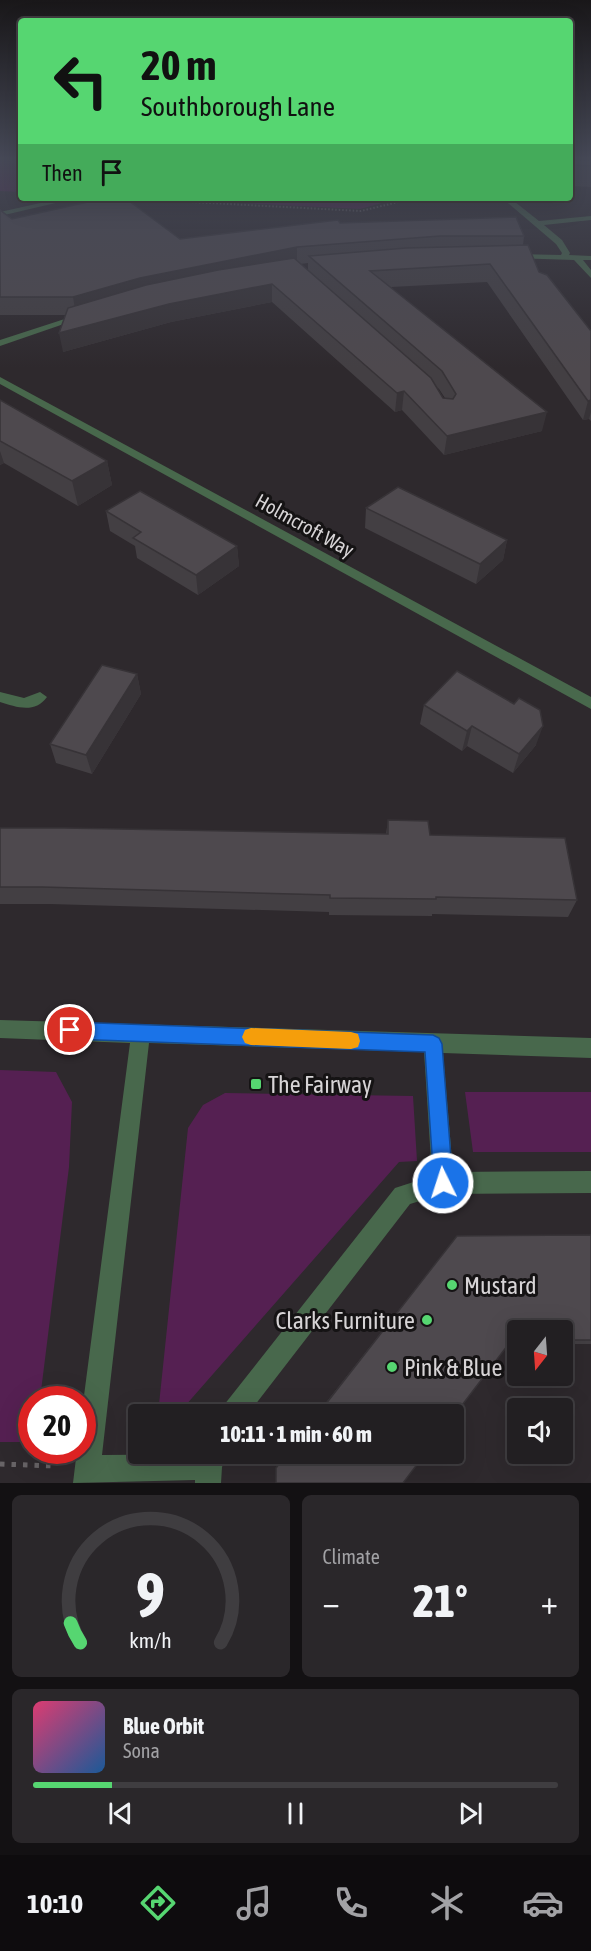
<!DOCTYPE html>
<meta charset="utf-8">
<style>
:root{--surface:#221f22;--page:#2a272a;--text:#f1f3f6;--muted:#a2a2a5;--line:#3f3d40;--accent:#56d671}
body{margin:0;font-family:"Asap Condensed",sans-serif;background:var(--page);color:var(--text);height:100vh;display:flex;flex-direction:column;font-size:22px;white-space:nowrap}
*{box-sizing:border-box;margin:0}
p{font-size:20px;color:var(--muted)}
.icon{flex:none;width:33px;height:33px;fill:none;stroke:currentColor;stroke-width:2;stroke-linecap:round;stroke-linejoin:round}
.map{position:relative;height:1483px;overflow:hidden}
.sheet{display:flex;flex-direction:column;gap:12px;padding:12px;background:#131113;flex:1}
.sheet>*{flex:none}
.hud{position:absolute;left:18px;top:18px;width:555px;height:183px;border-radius:6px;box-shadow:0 6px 24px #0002,0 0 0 2px var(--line);background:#56d671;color:#111;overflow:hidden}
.needle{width:39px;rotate:197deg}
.buttons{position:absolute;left:507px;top:1320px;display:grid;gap:12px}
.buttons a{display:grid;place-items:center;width:66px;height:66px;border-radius:6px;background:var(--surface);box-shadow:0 6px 24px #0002,0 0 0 2px var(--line);font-size:30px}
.speed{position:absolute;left:18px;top:1386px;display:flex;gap:12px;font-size:30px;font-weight:700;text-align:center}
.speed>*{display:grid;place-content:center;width:78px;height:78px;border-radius:50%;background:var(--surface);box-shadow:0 6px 24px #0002,0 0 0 2px var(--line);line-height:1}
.speed .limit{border:9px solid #d22;background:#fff;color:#111}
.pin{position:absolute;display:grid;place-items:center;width:51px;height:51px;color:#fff;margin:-26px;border:3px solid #fff;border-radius:50%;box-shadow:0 2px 6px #0007}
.me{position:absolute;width:66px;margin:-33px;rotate:356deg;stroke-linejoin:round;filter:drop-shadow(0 0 4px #0008)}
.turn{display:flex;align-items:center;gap:21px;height:126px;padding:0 24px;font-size:27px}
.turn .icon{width:78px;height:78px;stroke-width:2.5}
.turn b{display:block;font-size:42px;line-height:51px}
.then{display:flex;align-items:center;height:57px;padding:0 24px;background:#0003;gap:12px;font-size:22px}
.big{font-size:45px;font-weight:800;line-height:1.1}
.sheet .widget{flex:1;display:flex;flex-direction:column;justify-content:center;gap:9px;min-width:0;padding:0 21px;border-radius:9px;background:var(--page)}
.sheet .dial{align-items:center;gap:0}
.dial svg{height:156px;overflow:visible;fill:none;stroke:var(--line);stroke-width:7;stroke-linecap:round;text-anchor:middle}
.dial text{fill:var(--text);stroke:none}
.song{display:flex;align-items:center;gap:18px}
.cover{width:72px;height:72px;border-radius:9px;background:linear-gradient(135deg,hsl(340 70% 55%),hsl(210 70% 35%))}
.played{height:6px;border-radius:3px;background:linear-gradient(90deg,var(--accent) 15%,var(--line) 15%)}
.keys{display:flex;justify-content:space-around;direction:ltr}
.heat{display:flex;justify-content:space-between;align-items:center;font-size:33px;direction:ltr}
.sheet .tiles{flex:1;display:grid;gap:12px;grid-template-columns:1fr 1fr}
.widget:last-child{grid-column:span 2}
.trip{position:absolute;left:128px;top:1404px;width:336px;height:60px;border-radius:6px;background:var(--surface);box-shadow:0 6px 24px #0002,0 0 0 2px var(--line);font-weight:800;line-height:60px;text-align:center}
.tabs{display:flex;height:96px;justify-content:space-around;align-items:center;background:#0e0c0e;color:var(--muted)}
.tabs .icon{width:42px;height:42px}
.tabs .active{color:var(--accent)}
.tabs b{font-size:27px;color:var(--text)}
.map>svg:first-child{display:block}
</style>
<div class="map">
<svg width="591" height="1483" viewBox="0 0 591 1483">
<rect width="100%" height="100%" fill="#2e292d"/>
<path fill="#552052" d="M 0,160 L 21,160 L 21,192 L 0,191 Z
M 143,198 L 400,198 L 360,209 Z
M 0,1070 L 56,1072 L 72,1102 L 69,1167 L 40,1399 L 32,1400 L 31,1442 L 0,1442 Z
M 465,1092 L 591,1092 L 591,1152 L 473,1152 Z
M 225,1093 L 413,1096 L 417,1161 L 399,1162 L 178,1414 L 158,1414 L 188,1128 L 203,1105 Z"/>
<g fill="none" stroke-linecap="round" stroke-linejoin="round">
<path stroke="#686467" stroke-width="2" stroke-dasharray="1.5 2" stroke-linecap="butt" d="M 9,160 L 21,165
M 115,198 L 361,211 L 415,198"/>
<path stroke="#686467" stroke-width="5" stroke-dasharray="4.5 7" stroke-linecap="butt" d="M 0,1464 L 54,1466"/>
<path fill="#48684c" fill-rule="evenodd" d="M 63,198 L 77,198 L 0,216 L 0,212 Z
M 502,198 L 510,198 L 539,221 L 591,216 L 591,220 L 544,225 L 562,240 L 570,253 L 569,255 L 591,256 L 591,260 L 583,260 L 591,270 L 591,278 L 574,260 L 512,258 L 511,256 L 515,254 L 561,255 L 562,253 L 556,244 Z
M 80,314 L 87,316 L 0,346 L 0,340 Z
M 0,377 L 591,697 L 591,709 L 0,384 Z
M 0,692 L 24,698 L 40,692 L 47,697 C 35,714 16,707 0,702 Z
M 0,1020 L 591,1038 L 591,1058 L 443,1053 L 453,1172 L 591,1171 L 591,1193 L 443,1194 L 410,1204 L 248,1414 L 221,1414 L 224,1405 L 395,1188 L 432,1176 L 424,1052 L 149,1043 L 102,1455 L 227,1454 L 222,1467 L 221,1483 L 195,1483 L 195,1480 L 73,1483 L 77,1450 L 82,1450 L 82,1411 L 130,1043 L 0,1038 Z"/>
</g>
<path fill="#433f43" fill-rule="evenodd" d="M 570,160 L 591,160 L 591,187 L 570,186 Z
M 0,210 L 12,219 L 180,239 L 340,223 L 524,236 L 523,245 L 539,272 L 591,331 L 591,421 L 589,419 L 583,420 L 487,282 L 391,287 L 542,431 L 444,455 L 402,410 L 395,412 L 272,302 L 171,322 L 63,352 L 66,315 L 0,315 ZM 308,263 L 308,271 L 300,264 ZM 435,386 L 439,389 L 445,398 L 443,398 Z
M 0,400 L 107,461 L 112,485 L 78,506 L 4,463 L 0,465 Z
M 366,508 L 507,540 L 503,560 L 476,584 L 365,528 Z
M 106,511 L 237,546 L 239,566 L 198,595 L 137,558 L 135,546 L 110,531 Z
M 137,674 L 141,694 L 92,774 L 56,763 L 50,744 Z
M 424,705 L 536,745 L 513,773 L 467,746 L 462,751 L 420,724 Z
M 388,820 L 430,835 L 577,900 L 568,917 L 432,914 L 432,916 L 329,915 L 329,912 L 50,904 L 0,904 L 0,828 L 386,834 Z
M 591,1235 L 591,1344 L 562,1344 L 562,1330 L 518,1330 L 518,1345 L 508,1345 L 453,1417 L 453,1414 L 317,1414 L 457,1236 Z"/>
<path fill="#373337" d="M 297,247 L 297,264 L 76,315 L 73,297 L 140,278 Z
M 272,284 L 272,302 L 171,322 L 63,352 L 59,333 L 169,304 Z
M 404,391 L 402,410 L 395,412 L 397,393 Z
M 591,400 L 591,412 L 589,419 L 583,420 L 588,401 Z
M 547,412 L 542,431 L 444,455 L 447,436 Z
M 0,451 L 4,463 L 0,465 Z
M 107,461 L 112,485 L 78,506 L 72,481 Z
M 507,540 L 503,560 L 476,584 L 480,564 Z
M 237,546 L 239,566 L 198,595 L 196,575 Z
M 137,674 L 141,694 L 92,774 L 86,755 Z
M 472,726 L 467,746 L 462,751 L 467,731 Z
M 543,726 L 536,745 L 513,773 L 519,754 Z"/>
<path fill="#4e494e" stroke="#373337" stroke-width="1.5" d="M 570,160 L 591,160 L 591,166 L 572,165 Z
M 106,198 L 125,198 L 180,239 L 338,220 L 340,223 L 516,217 L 524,236 L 440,236 L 297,247 L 140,278 L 73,297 L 0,297 L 0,210 L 12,219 Z
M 528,245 L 539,272 L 547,275 L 591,331 L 591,400 L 588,401 L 490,264 L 370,271 L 547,412 L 447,436 L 404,391 L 397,393 L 272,284 L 169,304 L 59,333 L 68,308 L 146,285 L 218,270 L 294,258 L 431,378 L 443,398 L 453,399 L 456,394 L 442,371 L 309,256 L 406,248 Z
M 0,400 L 107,461 L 72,481 L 0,441 Z
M 398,487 L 507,540 L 480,564 L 366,508 Z
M 140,491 L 237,546 L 196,575 L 133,538 L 141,532 L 106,511 Z
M 102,665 L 137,674 L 86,755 L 50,744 Z
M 457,671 L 514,704 L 519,698 L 540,710 L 543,726 L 519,754 L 472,726 L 467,731 L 424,705 Z
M 388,820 L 428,821 L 430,835 L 565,838 L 577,900 L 436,897 L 436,899 L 330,898 L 330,895 L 42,887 L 0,887 L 0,828 L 64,828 L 388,834 Z
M 591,1235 L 591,1340 L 562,1340 L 562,1330 L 518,1330 L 518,1341 L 511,1341 L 453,1417 L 453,1414 L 318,1414 L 457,1236 Z
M 287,1454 L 425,1454 L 403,1483 L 276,1483 L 276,1468 Z"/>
<linearGradient id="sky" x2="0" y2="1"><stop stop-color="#191719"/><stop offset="0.43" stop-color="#464957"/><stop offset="1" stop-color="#464957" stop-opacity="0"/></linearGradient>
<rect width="591" height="368" fill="url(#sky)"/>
<path fill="#1a73e8" stroke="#114b97" stroke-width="1.5" d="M 70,1022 L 433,1035 L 439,1038 L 442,1044 L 453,1183 L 450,1190 L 443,1193 L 436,1190 L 434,1183 L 425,1052 L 70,1039 L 64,1036 L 62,1030 L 64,1024 Z"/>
<path fill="#f59e0b" d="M 251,1028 L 351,1032 L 358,1034 L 360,1041 L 358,1047 L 351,1049 L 251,1045 L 245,1043 L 242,1037 L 245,1030 Z"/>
<g fill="#56d671" stroke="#151314" stroke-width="2">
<rect x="250" y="1078" width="12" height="12" rx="3"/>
<circle cx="452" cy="1285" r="6"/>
<circle cx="427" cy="1320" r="6"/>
<circle cx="392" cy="1367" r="6"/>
</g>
<g text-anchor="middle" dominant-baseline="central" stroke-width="6" stroke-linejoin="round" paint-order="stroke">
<g font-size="20" fill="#d7d4d6" stroke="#151314">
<text transform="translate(305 525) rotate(29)">Holmcroft Way</text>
</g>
<g font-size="24" fill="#d7d4d6" stroke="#151314" text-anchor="start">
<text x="268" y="1084">The Fairway</text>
<text x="464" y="1285">Mustard</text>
<text x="415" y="1320" text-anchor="end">Clarks Furniture</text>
<text x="404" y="1367">Pink &amp; Blue</text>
</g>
</g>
</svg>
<div class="buttons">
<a><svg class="needle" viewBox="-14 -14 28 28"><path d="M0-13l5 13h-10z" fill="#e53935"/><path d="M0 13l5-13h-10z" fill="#a2a2a5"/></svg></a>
<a><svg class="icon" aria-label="sound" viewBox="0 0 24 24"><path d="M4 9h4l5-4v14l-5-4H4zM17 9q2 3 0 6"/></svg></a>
</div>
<div class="speed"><div class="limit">20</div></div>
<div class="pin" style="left:70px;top:1030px;background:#d93025"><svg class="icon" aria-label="arrive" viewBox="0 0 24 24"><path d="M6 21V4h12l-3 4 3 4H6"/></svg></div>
<svg class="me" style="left:443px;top:1183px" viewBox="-20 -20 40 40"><circle r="17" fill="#1a73e8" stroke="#fff" stroke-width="3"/><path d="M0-11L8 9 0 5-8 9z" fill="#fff"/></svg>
<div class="trip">10:11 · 1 min · 60 m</div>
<div class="hud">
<div class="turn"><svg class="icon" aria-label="left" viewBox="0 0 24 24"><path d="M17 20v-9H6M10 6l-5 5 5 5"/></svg><div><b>20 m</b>Southborough Lane</div></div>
<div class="then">Then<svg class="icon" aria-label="arrive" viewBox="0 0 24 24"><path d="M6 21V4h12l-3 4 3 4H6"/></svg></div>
</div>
</div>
<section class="sheet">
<div class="tiles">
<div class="widget dial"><svg viewBox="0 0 100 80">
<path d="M14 69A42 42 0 1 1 86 69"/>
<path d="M14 69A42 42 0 0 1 9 59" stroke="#56d671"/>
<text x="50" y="56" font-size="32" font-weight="700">9</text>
<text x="50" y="72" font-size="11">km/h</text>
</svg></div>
<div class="widget"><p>Climate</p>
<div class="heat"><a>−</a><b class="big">21°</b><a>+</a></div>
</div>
<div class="widget">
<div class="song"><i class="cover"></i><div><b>Blue Orbit</b><p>Sona</p></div></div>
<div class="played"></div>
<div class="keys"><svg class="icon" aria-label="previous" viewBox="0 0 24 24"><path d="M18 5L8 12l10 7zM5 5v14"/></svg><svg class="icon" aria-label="pause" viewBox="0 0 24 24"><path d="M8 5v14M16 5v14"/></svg><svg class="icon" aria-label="next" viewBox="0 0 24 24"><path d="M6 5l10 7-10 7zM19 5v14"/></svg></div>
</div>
</div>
</section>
<nav class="tabs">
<b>10:10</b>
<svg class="icon active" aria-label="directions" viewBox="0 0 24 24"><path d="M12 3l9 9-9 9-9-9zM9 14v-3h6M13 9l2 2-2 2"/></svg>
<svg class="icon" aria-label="music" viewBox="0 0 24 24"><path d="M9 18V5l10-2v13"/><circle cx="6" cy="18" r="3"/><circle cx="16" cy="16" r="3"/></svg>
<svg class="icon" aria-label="phone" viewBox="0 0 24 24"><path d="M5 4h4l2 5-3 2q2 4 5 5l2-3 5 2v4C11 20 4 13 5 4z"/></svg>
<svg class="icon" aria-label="climate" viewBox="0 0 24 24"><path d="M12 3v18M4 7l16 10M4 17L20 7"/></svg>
<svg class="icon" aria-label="car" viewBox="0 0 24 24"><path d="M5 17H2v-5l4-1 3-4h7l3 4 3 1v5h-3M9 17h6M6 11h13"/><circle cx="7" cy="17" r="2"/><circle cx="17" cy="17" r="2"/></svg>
</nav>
